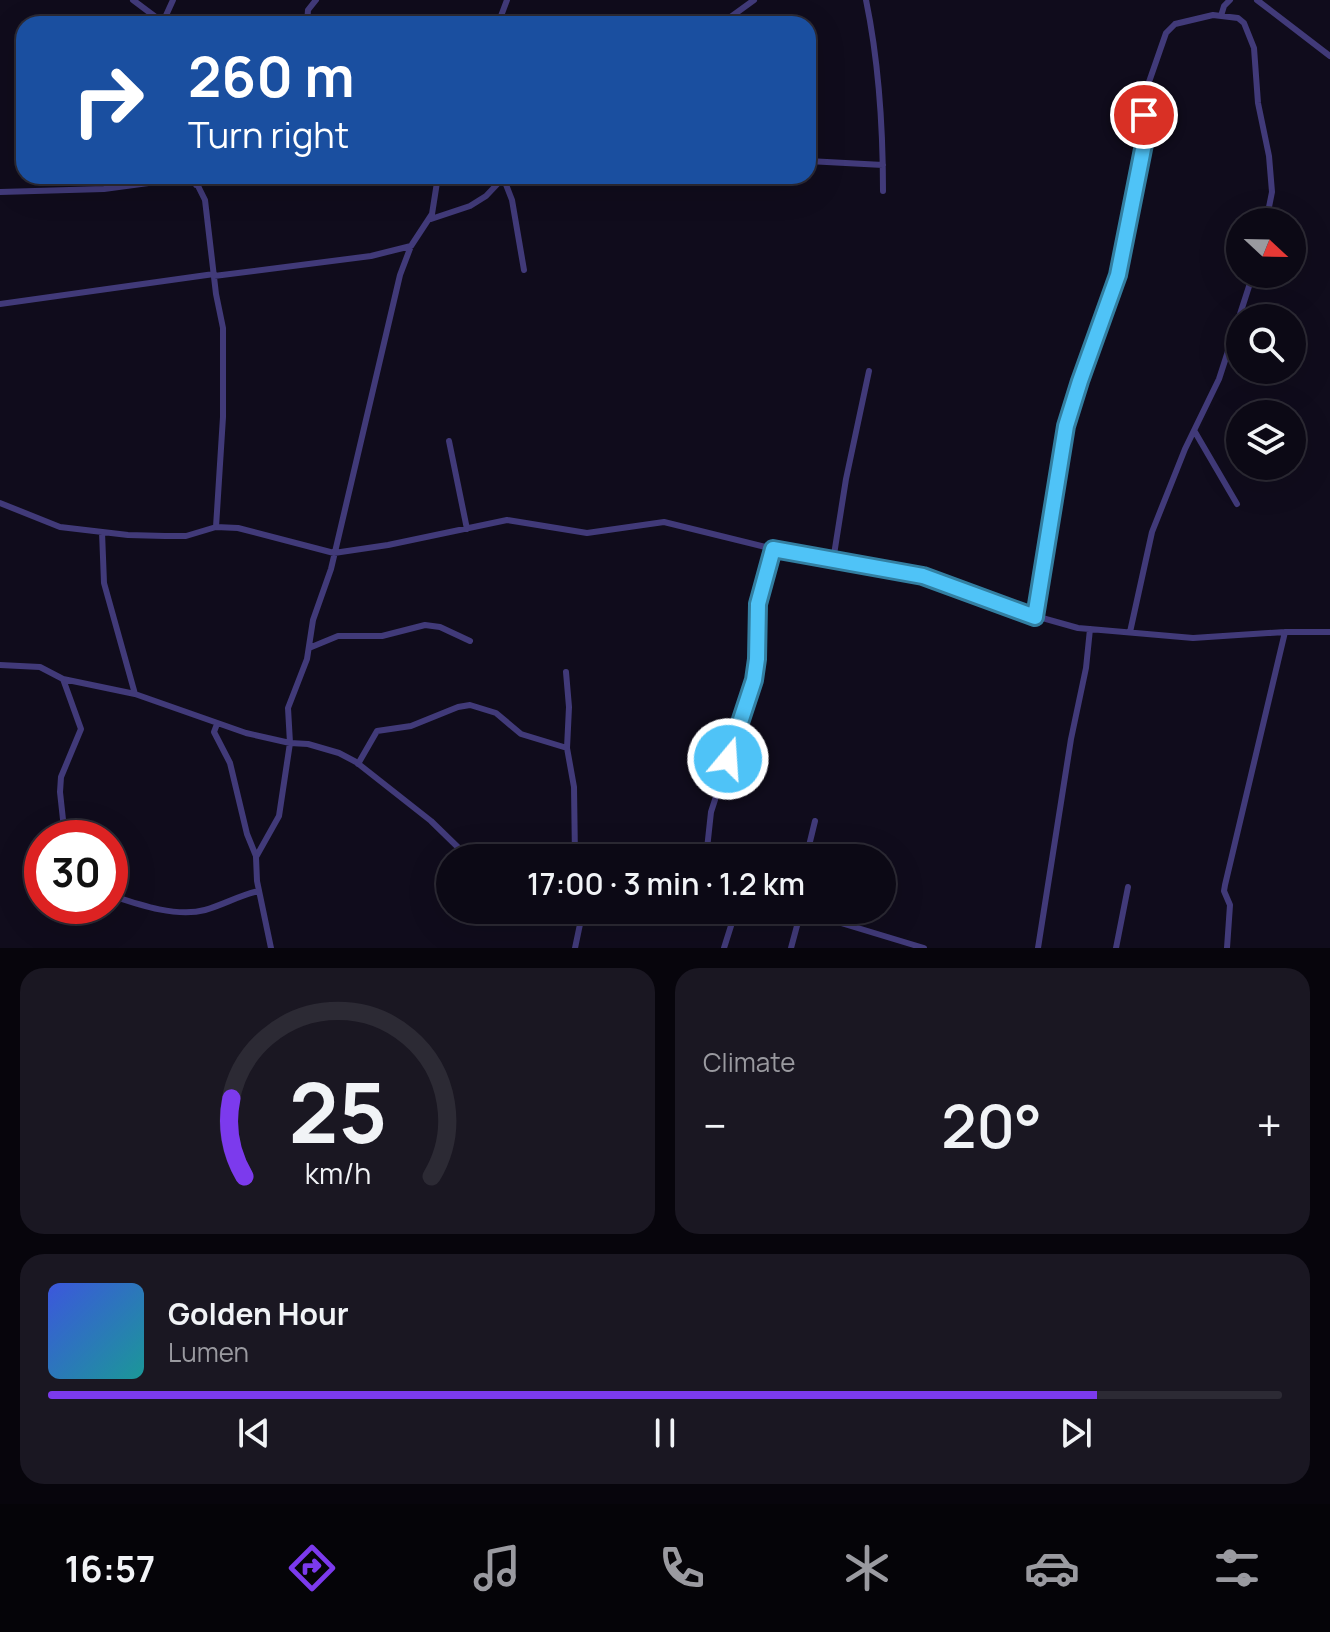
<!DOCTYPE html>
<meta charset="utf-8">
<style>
:root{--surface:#0c0915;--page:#1a1722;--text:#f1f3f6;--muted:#9a9aa0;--line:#2c2a34;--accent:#7c3aed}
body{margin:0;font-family:Manrope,sans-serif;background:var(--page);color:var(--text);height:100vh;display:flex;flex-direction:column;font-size:30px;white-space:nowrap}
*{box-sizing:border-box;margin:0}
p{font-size:26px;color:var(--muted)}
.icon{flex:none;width:44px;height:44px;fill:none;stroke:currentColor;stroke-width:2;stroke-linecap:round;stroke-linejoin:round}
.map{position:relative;height:948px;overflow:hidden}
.panel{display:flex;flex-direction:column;gap:20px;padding:20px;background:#07050c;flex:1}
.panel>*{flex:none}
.hud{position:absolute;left:16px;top:16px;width:800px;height:168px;border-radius:24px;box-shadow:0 8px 32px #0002,0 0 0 2px var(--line);background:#1a4fa0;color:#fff;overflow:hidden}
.needle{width:52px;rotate:112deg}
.tools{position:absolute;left:1226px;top:208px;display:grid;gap:16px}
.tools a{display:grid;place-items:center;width:80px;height:80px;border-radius:50%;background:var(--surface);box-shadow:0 8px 32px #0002,0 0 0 2px var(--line);font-size:40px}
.speed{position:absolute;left:24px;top:820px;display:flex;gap:16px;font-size:40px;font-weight:700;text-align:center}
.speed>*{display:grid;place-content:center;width:104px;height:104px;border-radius:50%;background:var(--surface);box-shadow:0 8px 32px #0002,0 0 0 2px var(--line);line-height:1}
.speed .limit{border:12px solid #d22;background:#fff;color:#111}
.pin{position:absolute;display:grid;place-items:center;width:68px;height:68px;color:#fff;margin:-34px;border:4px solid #fff;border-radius:50%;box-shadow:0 2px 8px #0007}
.me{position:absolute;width:88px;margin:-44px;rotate:18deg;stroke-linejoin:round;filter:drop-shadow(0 0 6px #0008)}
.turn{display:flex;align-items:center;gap:28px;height:168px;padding:0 40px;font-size:36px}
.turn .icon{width:104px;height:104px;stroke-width:2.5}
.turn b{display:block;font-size:56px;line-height:68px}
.big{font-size:60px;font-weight:600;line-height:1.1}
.panel .widget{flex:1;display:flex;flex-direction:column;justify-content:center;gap:12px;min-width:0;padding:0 28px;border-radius:24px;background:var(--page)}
.panel .dial{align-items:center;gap:0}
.dial svg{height:208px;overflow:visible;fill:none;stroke:var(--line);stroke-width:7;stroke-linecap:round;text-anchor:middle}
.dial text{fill:var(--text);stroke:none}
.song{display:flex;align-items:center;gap:24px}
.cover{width:96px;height:96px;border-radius:12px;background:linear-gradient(135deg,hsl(230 70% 55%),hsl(180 70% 35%))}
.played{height:8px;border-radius:4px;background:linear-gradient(90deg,var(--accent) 85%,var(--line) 85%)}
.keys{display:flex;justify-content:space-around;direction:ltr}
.heat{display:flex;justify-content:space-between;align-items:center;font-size:44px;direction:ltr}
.panel .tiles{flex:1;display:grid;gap:20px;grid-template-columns:1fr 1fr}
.widget:last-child{grid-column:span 2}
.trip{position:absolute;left:436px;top:844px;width:460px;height:80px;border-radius:40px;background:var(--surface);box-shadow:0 8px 32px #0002,0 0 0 2px var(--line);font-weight:600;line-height:80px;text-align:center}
.dock{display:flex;height:128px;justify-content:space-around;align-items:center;background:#050408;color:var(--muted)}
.dock .icon{width:56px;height:56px}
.dock .current{color:var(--accent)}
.dock b{font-size:36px;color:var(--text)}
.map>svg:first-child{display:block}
</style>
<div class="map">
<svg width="1330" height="948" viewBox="0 0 1330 948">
<rect width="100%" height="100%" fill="#100c1c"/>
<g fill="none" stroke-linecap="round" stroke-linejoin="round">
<path stroke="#413a79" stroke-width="6" d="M 133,0 L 165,24
M 866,0 C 879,63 883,126 883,191
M 1257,0 L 1330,56
M 1221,16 L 1224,6 L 1230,0
M 163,22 L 173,0
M 307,24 L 308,10 L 316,0
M 498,24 L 507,0
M 721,24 L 754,0
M 808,161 L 883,165
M 193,176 L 205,200 L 216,294 L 223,328 L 223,417 L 216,527
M 503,177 L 512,200 L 524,270
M 648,182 L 659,176
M 196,185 L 222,176
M 0,192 L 104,189 L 193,177
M 431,219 L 470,206 L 486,196 L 505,176
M 214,276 L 371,256 L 411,246
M 0,304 L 214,274
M 1195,432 L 1237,504
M 449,441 L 467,529
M 0,503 L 60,527 L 128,535 L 165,536 L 186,536 L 216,527 L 238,528 L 334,553 L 388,545 L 507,520 L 587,533 L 664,522 L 794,554 L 886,568 L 923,576 L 1010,609 L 1078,628 L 1193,638 L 1285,632 L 1330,632
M 102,532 L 104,583 L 135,694
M 833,561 L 846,479 L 869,371
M 1035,617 L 1066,426 L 1118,275 L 1146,134 L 1147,120 L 1141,105 L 1166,33 L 1175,24 L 1213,15 L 1238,18 L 1244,23 L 1254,48 L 1258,103 L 1269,156 L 1272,192 L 1266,222
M 1130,632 L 1152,532 L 1185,449 L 1219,379 L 1253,274
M 309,648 L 338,636 L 382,636 L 425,625 L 440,627 L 470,641
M 0,665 L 40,667 L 63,679 L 135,694 L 246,733 L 290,743 L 308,744 L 339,753 L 356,762 L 431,821 L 469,858
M 566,672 L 569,707 L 567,748 L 574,787 L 575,858
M 63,679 L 81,729 L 61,777 L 60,792 L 65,838
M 217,724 L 214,732 L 230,763 L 247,834 L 256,856
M 358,764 L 377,731 L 411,726 L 458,707 L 470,705 L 496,713 L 521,734 L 567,748
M 631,858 L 635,858
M 706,858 L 711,812 L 754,680 L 757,659 L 758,604 L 773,549
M 806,858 L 815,821
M 110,895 C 137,904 176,918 205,910 C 223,905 240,895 259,891
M 798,910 L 924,948
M 271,948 L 257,881 L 256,857 L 279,816 L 290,743 L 288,708 L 307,659 L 313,620 L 331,569 L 400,275 L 411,246 L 432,214 L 438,176
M 575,948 L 583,910
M 724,948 L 736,910
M 791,948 L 798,922 L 797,910
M 1038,948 L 1071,739 L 1086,668 L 1090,629
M 1116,948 L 1128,887
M 1227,948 L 1230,905 L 1224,891 L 1225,885 L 1285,632"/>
</g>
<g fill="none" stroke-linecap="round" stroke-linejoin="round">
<g stroke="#337fa1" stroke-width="20">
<path id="route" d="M 728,759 L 754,680 L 757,659 L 758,604 L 773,549 L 923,576 L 1035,617 L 1066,426 L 1080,381 L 1118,275 L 1146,134 L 1147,120 L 1144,115"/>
</g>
<use href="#route" stroke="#4fc3f7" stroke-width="14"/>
</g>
</svg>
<div class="tools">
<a><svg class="needle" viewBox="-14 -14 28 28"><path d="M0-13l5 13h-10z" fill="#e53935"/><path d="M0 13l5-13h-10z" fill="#9a9aa0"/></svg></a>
<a><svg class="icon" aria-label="search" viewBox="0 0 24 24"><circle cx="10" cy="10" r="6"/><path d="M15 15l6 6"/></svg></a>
<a><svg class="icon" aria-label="layers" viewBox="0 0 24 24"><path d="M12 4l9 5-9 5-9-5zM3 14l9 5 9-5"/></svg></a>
</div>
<div class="speed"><div class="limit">30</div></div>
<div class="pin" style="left:1144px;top:115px;background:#d93025"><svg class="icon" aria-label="arrive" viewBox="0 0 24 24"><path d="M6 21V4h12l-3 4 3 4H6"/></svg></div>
<svg class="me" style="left:728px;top:759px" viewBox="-20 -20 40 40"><circle r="17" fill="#4fc3f7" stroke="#fff" stroke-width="3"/><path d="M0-11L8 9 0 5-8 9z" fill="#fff"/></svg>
<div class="trip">17:00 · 3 min · 1.2 km</div>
<div class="hud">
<div class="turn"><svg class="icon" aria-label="right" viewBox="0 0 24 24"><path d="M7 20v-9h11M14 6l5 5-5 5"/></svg><div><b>260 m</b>Turn right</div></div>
</div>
</div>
<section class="panel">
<div class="tiles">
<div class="widget dial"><svg viewBox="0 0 100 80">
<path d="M14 69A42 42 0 1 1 86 69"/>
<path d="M14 69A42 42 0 0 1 9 39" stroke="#7c3aed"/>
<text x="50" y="56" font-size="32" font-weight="700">25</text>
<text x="50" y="72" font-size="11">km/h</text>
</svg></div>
<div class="widget"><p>Climate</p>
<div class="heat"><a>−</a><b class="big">20°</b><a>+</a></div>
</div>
<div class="widget">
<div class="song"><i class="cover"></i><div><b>Golden Hour</b><p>Lumen</p></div></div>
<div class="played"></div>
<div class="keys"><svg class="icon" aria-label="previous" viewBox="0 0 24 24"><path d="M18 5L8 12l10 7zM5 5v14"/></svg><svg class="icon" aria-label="pause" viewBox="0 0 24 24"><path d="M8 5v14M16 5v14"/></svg><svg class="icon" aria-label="next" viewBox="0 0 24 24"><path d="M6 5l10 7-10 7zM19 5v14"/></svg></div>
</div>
</div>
</section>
<nav class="dock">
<b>16:57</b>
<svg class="icon current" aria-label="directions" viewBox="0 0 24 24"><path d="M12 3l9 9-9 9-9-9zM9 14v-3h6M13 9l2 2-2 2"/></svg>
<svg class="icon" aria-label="music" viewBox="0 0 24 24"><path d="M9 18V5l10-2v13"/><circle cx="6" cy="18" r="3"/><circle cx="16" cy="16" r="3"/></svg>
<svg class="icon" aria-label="phone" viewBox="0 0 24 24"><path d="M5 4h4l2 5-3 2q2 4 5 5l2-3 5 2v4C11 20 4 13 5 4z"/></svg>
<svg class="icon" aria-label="climate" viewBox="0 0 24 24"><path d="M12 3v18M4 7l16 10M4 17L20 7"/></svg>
<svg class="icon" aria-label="car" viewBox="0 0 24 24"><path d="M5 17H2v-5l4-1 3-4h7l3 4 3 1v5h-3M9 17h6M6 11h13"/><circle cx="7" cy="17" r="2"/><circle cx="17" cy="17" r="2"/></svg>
<svg class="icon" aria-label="filters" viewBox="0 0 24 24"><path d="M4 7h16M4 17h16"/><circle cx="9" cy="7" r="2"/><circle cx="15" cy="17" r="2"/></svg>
</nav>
